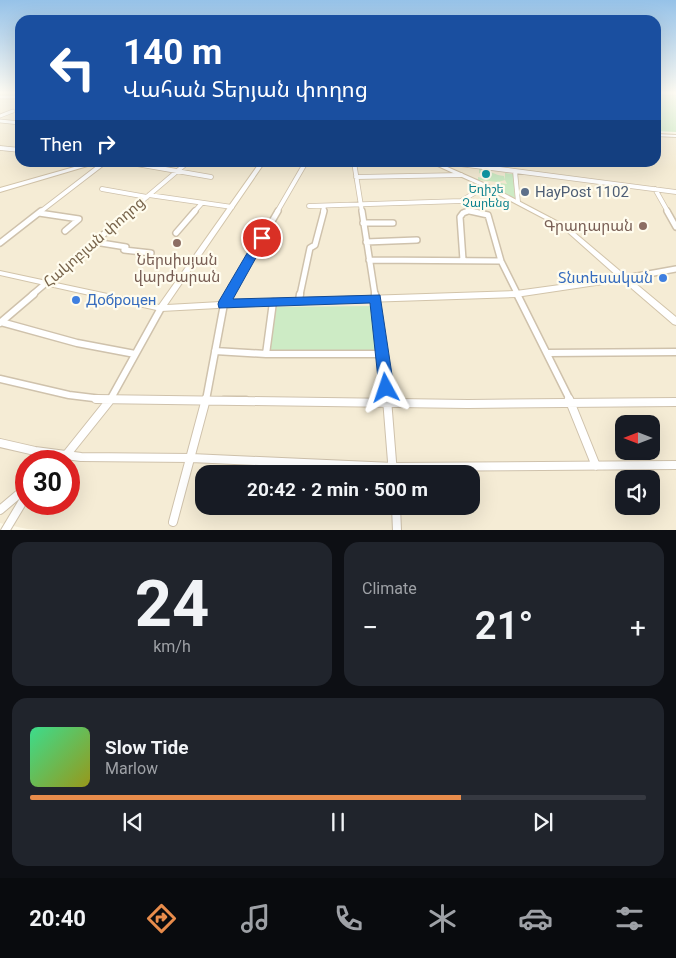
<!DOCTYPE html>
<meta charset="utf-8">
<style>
:root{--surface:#171b24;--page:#20242c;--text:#f1f3f6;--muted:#9ea1a6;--line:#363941;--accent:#e88c4b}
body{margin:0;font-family:Roboto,"Noto Sans Armenian",sans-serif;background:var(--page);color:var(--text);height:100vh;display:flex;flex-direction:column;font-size:19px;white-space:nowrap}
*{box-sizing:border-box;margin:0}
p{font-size:16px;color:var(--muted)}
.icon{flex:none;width:28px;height:28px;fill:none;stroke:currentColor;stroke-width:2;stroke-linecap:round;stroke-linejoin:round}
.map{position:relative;height:530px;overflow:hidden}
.details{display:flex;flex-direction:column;gap:12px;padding:12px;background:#0d0f14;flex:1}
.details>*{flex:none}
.hud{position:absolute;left:15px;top:15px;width:646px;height:152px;border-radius:15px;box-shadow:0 5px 20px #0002;background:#1a4fa0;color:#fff;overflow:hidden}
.needle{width:32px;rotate:270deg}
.fabs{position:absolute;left:615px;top:415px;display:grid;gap:10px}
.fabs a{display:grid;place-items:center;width:45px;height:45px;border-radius:10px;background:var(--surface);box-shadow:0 5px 20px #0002;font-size:25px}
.speed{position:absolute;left:15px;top:450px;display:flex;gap:10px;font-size:25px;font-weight:700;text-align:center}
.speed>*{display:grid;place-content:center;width:65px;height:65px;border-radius:50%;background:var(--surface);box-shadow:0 5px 20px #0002;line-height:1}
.speed .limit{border:8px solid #d22;background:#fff;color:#111}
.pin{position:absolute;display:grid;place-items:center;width:42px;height:42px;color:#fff;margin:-21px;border:2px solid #fff;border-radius:50%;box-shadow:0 1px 5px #0007}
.me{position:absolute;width:55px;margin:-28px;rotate:355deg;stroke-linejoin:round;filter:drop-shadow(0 0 4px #0008)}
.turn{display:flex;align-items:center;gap:18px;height:105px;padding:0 25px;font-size:22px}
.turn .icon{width:65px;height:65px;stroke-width:2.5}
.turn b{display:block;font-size:35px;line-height:42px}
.then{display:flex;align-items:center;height:48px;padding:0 25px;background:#0003;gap:10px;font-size:19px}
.big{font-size:38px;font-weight:700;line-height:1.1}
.details .tile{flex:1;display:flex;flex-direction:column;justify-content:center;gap:8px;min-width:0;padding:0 18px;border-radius:15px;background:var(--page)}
.details .dial{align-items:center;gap:0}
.dial b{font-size:65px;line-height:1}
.song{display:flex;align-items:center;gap:15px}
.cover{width:60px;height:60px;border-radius:8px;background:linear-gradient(135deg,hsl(150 70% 55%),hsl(60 70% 35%))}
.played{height:5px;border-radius:2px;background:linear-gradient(90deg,var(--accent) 70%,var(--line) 70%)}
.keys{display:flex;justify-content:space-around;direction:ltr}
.heat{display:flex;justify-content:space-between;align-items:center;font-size:28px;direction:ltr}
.details .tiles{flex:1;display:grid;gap:12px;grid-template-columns:1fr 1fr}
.tile:last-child{grid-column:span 2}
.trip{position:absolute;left:195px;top:465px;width:285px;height:50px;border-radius:15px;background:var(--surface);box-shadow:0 5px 20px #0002;font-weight:700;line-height:50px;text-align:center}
.menu{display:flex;height:80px;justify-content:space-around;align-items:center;background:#090b0e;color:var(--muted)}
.menu .icon{width:35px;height:35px}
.menu .on{color:var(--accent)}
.menu b{font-size:22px;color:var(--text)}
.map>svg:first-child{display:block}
</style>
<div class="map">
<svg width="676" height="531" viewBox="0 0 676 531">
<rect width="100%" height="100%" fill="#fdf8e7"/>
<path fill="#f5ecd5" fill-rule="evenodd" d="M 0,93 L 20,93 L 20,162 L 656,162 L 656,133 L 676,134 L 676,530 L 59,531 L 27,529 L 0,523 ZM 624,424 L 651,424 L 651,451 L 624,451 ZM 26,461 L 69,461 L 69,504 L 26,504 ZM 204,474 L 471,474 L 471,506 L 204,506 ZM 624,479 L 651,479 L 651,506 L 624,506 Z"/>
<path fill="#cdebc5" d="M 656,94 L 676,95 L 676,132 L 656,131 Z
M 479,169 C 489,170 494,175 504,176 L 505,180 L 505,173 L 513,174 L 515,198 L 495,189 L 500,183 L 507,184 L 505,180 L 498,182 L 478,180 L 478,177 L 485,179 L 484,176 L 486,176 L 479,173 Z
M 374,306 L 379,350 L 270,351 L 276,307 Z"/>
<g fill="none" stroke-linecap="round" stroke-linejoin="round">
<g stroke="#cfc2ac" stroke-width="4.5">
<path id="street-far4" d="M 0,97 L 20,97
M 0,116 L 13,111
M 0,121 L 20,123"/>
</g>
<g stroke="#cfc2ac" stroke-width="5.5">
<path id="street-far3" d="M 0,148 L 20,150
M 125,162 L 211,177
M 354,162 L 362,212
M 444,162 L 515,171 L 518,202
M 515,171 L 676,192
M 356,177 L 461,175
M 102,189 L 147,197
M 655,189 L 668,212
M 149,195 L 232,207
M 309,206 L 461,201 L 486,186
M 469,211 L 476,212
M 40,212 L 105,162
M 129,212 L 188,162
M 194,212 L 202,203
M 277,212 L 306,162
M 323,212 L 324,206
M 465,212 L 469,211 L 465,199"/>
</g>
<g stroke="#cfc2ac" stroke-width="8">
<path id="street-far2" d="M 362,211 L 375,295
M 470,211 L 488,215 L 501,261 L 518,295
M 667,211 L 676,227
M 39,213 L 79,219 L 65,231
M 363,223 L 393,223
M 176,233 L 195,211
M 95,242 L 126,247 L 124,250 L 151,253
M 366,242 L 417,240
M 0,243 L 41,211
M 369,260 L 501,261
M 463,260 L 460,217 L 463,213 L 468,211
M 626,278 L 676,269
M 32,295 L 131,211
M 229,295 L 278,211
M 300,295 L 310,248 L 315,245 L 324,211"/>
</g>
<g stroke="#cfc2ac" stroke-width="9">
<path id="street-far1" d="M 375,294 L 382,339 L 387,400
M 517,294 L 570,400
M 299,301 L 300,294
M 1,322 L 77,343 L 135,354
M 0,323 L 34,294
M 215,351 L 266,354 L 383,354
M 547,353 L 676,352
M 266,354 L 273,302
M 0,379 L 69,395 L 110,400
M 110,400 L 161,308
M 206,400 L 224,304 L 230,294
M 224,400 L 246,400"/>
</g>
<g stroke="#cfc2ac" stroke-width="10">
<path id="street" d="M 96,399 L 468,404 L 676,402
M 387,399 L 393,474
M 569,399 L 596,466
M 0,443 L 35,451 L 81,457 L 191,458 L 393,467 L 676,465
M 58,461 L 67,454 L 111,399
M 396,506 L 397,531
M 0,510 L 26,488
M 173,522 L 206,399
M 5,531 L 26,496"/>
</g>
<g stroke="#d2c4aa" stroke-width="2">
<path id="secondary" d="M 656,134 L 676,135 L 676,137 L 656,136 Z
M 92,162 L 101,162 L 0,192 L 0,188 Z
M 260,162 L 265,162 L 167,305 L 273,299 L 516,291 L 618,277 L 564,229 L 484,187 L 429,162 L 436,162 L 488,185 L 568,227 L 626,276 L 629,276 L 629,278 L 676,317 L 676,325 L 673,324 L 623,281 L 516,297 L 273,305 L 161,311 L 0,275 L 0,271 L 159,305 Z"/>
</g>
<use href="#street-far4" stroke="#fff" stroke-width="3"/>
<use href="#street-far3" stroke="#fff" stroke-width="4"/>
<use href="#street-far2" stroke="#fff" stroke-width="5"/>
<use href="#street-far1" stroke="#fff" stroke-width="6"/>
<use href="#street" stroke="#fff" stroke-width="8"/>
<use href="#secondary" fill="#fff" fill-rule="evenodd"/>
</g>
<linearGradient id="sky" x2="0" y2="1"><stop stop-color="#96c2e8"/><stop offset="0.55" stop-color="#fefcf4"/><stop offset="1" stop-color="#fefcf4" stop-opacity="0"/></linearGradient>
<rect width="676" height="168" fill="url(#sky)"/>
<path fill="#1a73e8" stroke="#114b97" d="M 262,234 L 267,238 L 233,299 L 380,295 L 394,388 L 392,392 L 386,394 L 381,392 L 379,388 L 370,303 L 219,308 L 218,304 L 219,301 L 256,238 Z"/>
<circle fill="#0f9aa8" stroke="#fffcee" stroke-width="2" cx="486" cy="174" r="5"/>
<circle fill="#5c6f8a" stroke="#fffcee" stroke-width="2" cx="525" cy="192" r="5"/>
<g fill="#8d6e63" stroke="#fffcee" stroke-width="2">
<circle cx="643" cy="226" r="5"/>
<circle cx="177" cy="243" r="5"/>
</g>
<g fill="#3f7fe0" stroke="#fffcee" stroke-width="2">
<circle cx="663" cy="278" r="5"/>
<circle cx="76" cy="300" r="5"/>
</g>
<g text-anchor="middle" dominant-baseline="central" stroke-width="4.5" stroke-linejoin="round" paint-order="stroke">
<g font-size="12" fill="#0d838f" stroke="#fffcee">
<text x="486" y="189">Եղիշե<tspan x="486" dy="14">Չարենց</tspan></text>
</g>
<g font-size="15" fill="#4e5e75" stroke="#fffcee" text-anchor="start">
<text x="535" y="192">HayPost 1102</text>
</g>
<g font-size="15" fill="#785e54" stroke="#fffcee" text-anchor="end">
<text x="633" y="226">Գրադարան</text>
<text x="177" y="260" text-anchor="middle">Ներսիսյան<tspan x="177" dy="17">վարժարան</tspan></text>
</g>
<g font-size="15" fill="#77634a" stroke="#fffcee">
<text transform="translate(94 242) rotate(-41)">Հակոբյան փողոց</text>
</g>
<g font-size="15" fill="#366cbe" stroke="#fffcee" text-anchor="end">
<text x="653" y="278">Տնտեսական</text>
<text x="86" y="300" text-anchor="start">Доброцен</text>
</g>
</g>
</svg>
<div class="fabs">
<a><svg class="needle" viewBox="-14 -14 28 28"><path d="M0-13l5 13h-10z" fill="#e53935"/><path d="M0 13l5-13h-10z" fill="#9ea1a6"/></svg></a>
<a><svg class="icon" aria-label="sound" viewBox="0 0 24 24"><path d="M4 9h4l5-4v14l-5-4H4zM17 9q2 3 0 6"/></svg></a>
</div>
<div class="speed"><div class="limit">30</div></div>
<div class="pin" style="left:262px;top:238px;background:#d93025"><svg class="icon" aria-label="arrive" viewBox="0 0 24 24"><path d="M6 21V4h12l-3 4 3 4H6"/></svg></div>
<svg class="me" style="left:386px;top:388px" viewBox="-20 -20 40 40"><path d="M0-17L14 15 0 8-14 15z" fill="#1a73e8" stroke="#fff" stroke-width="4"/></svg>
<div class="trip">20:42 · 2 min · 500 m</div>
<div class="hud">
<div class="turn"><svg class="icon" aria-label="left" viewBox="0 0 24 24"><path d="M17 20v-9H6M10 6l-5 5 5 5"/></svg><div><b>140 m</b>Վահան Տերյան փողոց</div></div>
<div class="then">Then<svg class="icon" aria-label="right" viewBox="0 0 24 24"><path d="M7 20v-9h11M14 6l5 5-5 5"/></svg></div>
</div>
</div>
<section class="details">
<div class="tiles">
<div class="tile dial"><b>24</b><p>km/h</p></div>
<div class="tile"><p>Climate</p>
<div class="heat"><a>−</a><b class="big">21°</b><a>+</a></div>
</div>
<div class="tile">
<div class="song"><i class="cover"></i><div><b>Slow Tide</b><p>Marlow</p></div></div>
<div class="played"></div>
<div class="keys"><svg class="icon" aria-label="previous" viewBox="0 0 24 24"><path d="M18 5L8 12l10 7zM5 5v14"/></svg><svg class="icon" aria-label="pause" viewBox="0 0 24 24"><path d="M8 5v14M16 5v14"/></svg><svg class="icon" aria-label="next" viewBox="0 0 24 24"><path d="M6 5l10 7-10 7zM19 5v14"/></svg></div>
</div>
</div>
</section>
<nav class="menu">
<b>20:40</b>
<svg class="icon on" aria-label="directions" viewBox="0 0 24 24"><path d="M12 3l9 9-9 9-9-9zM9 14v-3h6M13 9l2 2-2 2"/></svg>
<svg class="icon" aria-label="music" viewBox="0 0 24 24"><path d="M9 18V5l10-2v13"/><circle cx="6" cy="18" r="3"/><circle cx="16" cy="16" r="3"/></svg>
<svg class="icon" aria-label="phone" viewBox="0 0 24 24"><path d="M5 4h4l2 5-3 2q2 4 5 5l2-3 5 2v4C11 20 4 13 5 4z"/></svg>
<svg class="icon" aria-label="climate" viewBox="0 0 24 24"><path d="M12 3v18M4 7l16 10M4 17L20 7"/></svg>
<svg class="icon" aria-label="car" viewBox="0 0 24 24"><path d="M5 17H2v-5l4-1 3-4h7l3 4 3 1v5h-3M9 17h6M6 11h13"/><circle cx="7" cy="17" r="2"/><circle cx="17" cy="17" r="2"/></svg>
<svg class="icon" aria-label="filters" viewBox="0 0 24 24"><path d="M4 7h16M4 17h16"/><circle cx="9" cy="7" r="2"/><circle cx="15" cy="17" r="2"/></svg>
</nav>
